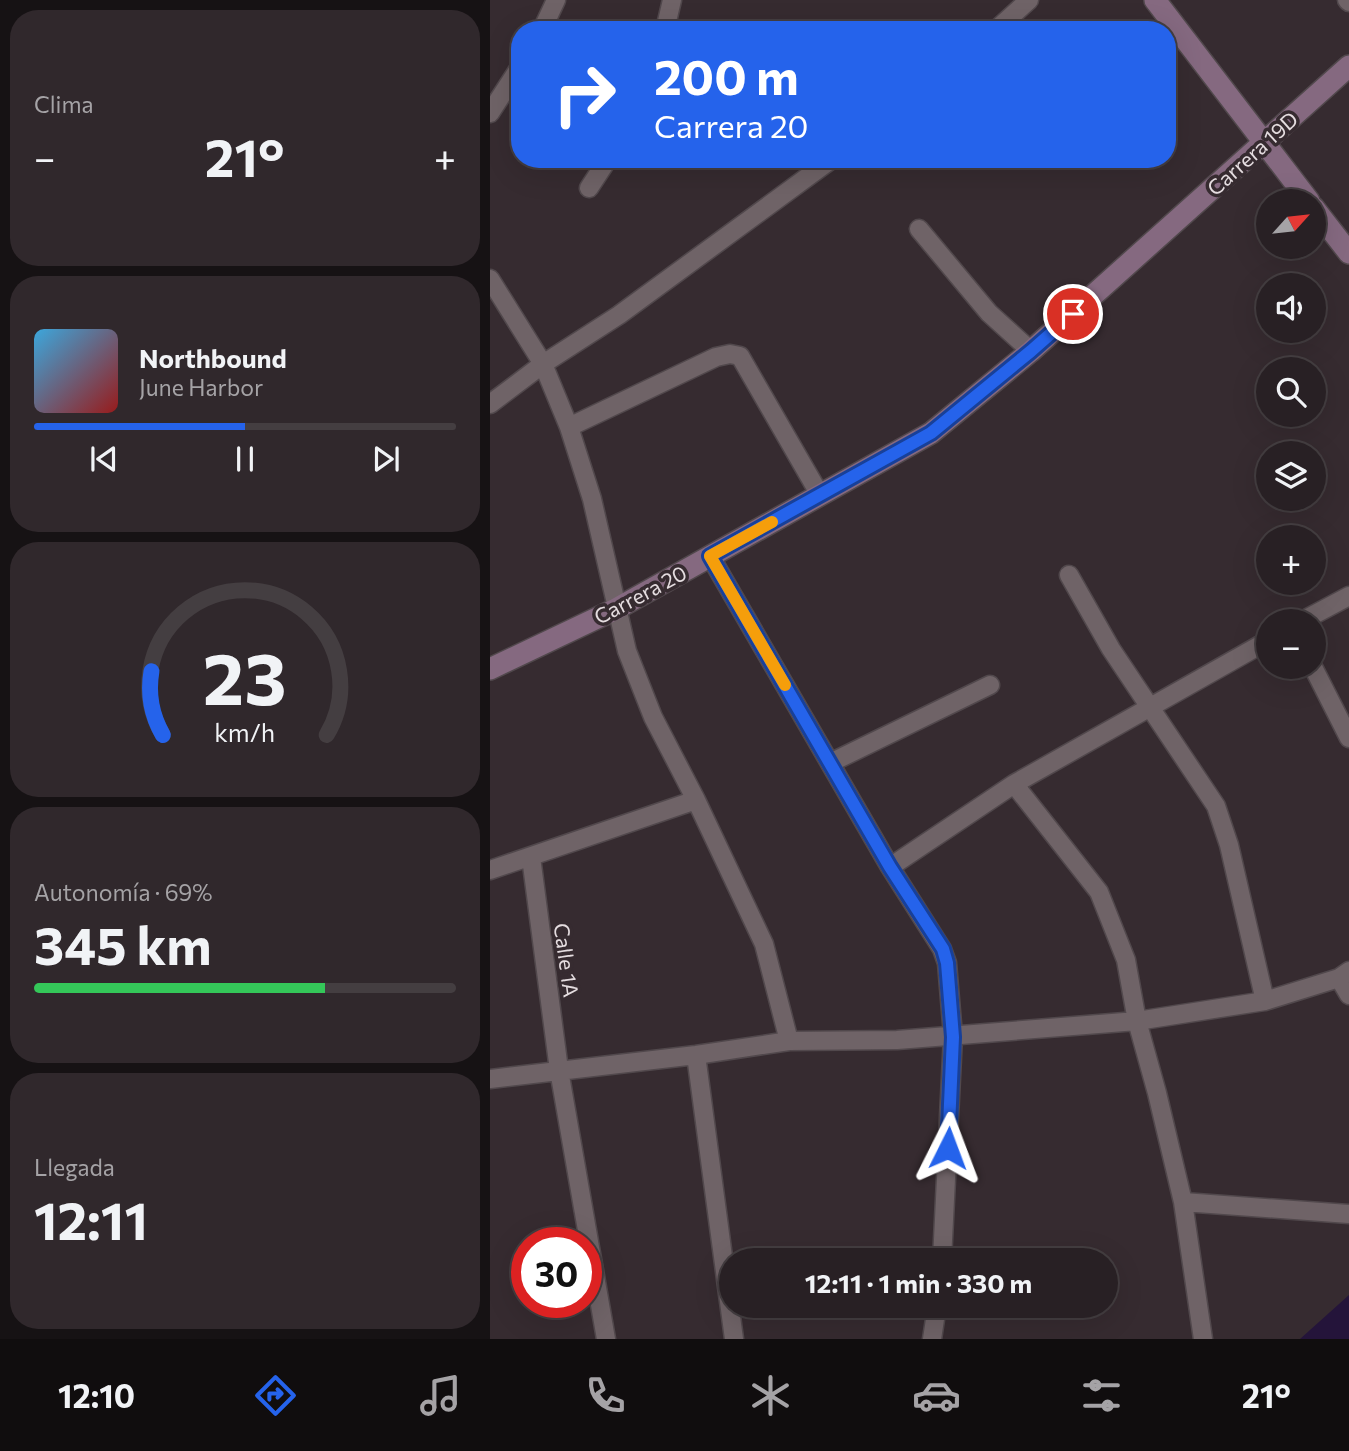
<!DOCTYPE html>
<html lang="es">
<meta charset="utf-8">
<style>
:root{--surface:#282024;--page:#30282c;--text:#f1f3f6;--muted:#a5a3a6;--line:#443e41;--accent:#2563eb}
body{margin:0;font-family:Commissioner,sans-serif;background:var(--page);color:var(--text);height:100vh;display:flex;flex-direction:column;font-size:26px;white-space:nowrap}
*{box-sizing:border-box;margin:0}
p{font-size:23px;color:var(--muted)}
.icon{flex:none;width:38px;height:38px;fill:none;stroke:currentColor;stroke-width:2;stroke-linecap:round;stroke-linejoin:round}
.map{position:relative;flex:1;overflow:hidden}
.side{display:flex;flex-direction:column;gap:10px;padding:10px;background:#161214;width:490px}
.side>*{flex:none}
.guide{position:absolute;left:21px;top:21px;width:665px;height:147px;border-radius:28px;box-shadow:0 7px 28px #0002,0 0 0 2px var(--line);background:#2563eb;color:#fff;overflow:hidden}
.needle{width:46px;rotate:63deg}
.tools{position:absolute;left:766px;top:189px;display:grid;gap:14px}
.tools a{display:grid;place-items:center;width:70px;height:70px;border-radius:50%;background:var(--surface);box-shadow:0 7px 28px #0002,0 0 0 2px var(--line);font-size:35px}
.speed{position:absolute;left:21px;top:1227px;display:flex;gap:14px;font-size:35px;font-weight:700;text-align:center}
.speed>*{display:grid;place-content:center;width:91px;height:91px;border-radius:50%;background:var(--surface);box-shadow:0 7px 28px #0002,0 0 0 2px var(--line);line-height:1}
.speed .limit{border:10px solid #d22;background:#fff;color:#111}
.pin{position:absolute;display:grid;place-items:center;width:60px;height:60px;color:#fff;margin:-30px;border:4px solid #fff;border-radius:50%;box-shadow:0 2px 7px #0007}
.me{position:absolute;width:77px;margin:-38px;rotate:3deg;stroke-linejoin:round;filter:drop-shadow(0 0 5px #0008)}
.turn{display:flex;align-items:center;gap:24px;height:147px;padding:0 28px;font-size:32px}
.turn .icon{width:91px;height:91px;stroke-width:2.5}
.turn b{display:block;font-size:49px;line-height:60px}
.big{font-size:52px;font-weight:700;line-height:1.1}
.side .tile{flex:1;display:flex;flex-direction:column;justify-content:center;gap:10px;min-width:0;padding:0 24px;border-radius:28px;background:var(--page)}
.side .dial{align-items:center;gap:0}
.dial svg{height:182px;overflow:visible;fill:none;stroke:var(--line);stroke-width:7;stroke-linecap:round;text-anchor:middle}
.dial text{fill:var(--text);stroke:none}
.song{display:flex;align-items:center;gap:21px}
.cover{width:84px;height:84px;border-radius:10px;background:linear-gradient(135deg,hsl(200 70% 55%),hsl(0 70% 35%))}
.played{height:7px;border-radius:4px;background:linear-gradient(90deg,var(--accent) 50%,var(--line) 50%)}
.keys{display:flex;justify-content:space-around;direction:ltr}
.heat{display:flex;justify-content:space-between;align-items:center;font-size:38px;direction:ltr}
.charge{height:10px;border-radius:5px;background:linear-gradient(90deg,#34c759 69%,var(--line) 0)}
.trip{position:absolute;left:229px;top:1248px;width:399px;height:70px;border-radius:35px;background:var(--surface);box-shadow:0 7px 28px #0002,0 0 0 2px var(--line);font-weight:700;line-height:70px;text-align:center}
.tab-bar{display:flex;height:112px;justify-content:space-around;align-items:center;background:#100d0e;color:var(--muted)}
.tab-bar .icon{width:49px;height:49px}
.tab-bar .on{color:var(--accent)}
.tab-bar b{font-size:32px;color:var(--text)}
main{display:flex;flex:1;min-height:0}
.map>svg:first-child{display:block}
</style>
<main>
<section class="side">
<div class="tile"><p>Clima</p>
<div class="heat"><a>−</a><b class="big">21°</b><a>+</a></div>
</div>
<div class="tile">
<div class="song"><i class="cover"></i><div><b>Northbound</b><p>June Harbor</p></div></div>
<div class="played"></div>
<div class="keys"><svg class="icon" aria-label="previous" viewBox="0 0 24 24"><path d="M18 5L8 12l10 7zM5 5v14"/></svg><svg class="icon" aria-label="pause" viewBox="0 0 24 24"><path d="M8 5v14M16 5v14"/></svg><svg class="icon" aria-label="next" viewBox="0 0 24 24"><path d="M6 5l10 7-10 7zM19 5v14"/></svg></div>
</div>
<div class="tile dial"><svg viewBox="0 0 100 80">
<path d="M14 69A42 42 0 1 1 86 69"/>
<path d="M14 69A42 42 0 0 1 9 41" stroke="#2563eb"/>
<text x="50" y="56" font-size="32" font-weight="700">23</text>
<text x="50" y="72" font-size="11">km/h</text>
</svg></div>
<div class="tile"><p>Autonomía · 69%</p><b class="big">345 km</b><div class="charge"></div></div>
<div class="tile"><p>Llegada</p><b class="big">12:11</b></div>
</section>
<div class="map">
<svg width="859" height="1339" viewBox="0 0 859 1339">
<rect width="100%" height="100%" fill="#362b30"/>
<path fill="#24143a" d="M 859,1295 L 859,1339 L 810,1339 Z"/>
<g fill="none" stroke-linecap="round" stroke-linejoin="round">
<g stroke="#51484c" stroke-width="21">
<path id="street" d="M 857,0 L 859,2
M 52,30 L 66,0
M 175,30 L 182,0
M 506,30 L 539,0
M 0,113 L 30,67
M 99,188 L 118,159
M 429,229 L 499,313 L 541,351
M 0,279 L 53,364 L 79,427 L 102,499 L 137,651 L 163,717 L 206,800 L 274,944 L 299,1041
M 0,404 L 53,364 L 129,315 L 342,159
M 79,427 L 226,357 L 240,354 L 250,356 L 330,495
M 220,556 L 400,867 L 452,949 L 457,963 L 463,1036 L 452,1260
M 579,575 L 621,649 L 726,806 L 739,845 L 775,1001
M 812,621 L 859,596
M 823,667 L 859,738
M 340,763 L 500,685
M 524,784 L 609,892 L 636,960 L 647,1021 L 667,1093 L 693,1202 L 713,1339
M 41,857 L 69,1070 L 116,1339
M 400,867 L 524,784 L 779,640
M 0,870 L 206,800
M 849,978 L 859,995
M 206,1055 L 244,1339
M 0,1079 L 206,1055 L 299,1041 L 407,1040 L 647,1021 L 775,1001 L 849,978 L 859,971
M 693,1202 L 859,1214
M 442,1339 L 447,1306"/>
</g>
<g stroke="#51484c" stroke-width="24">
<path id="secondary" d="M 665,0 L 819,201
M 824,208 L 859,253
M 0,669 L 126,609 L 441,433 L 541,351 L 859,66"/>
</g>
<use href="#street" stroke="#6f6367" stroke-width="18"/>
<use href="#secondary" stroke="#856980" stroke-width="21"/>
</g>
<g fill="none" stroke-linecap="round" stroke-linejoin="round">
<g stroke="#184099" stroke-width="18">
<path id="route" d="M 458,1148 L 463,1037 L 457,963 L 453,949 L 400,867 L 220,556 L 441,433 L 541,351 L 583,314"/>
</g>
<use href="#route" stroke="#2563eb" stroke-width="12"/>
<path stroke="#f59e0b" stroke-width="12" d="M 282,522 L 220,556 L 295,685"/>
</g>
<g text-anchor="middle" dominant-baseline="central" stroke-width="7" stroke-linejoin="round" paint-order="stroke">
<g font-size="21" fill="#e5dde0" stroke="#362b30">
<text transform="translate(762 153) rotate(-42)">Carrera 19D</text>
<text transform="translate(150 594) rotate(-28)">Carrera 20</text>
<text transform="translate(77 960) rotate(82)">Calle 1A</text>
</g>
</g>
</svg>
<div class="tools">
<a><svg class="needle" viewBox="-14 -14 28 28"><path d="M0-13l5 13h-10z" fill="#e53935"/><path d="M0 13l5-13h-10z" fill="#a5a3a6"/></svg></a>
<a><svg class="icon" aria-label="sound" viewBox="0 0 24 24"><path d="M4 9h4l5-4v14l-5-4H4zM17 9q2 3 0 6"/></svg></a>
<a><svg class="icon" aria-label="search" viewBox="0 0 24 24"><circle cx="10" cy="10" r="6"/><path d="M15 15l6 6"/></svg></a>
<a><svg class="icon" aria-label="layers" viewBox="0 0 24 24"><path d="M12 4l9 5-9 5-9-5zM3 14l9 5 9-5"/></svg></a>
<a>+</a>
<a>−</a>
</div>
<div class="speed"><div class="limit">30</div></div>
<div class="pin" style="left:583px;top:314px;background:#d93025"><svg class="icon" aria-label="arrive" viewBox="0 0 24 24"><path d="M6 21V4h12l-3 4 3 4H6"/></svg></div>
<svg class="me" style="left:458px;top:1148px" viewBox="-20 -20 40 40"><path d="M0-17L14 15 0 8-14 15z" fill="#2563eb" stroke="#fff" stroke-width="4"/></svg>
<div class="trip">12:11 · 1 min · 330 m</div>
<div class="guide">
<div class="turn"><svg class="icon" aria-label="right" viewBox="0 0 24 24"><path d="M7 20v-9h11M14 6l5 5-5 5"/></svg><div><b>200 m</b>Carrera 20</div></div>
</div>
</div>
</main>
<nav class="tab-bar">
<b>12:10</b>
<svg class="icon on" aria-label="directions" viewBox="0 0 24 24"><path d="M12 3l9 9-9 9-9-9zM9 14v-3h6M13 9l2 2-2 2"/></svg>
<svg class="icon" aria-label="music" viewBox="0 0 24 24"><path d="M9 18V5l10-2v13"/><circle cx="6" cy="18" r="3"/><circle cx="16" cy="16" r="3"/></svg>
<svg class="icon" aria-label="phone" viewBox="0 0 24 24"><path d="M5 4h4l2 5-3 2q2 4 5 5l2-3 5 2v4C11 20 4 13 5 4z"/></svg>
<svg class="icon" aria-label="climate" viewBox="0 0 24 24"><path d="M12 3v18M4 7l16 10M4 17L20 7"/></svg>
<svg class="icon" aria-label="car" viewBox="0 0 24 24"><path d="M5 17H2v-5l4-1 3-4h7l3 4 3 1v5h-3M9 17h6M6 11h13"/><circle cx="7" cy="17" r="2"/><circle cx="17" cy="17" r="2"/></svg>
<svg class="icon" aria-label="filters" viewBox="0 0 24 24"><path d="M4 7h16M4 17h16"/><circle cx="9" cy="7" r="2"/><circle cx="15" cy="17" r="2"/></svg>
<b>21°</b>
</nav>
